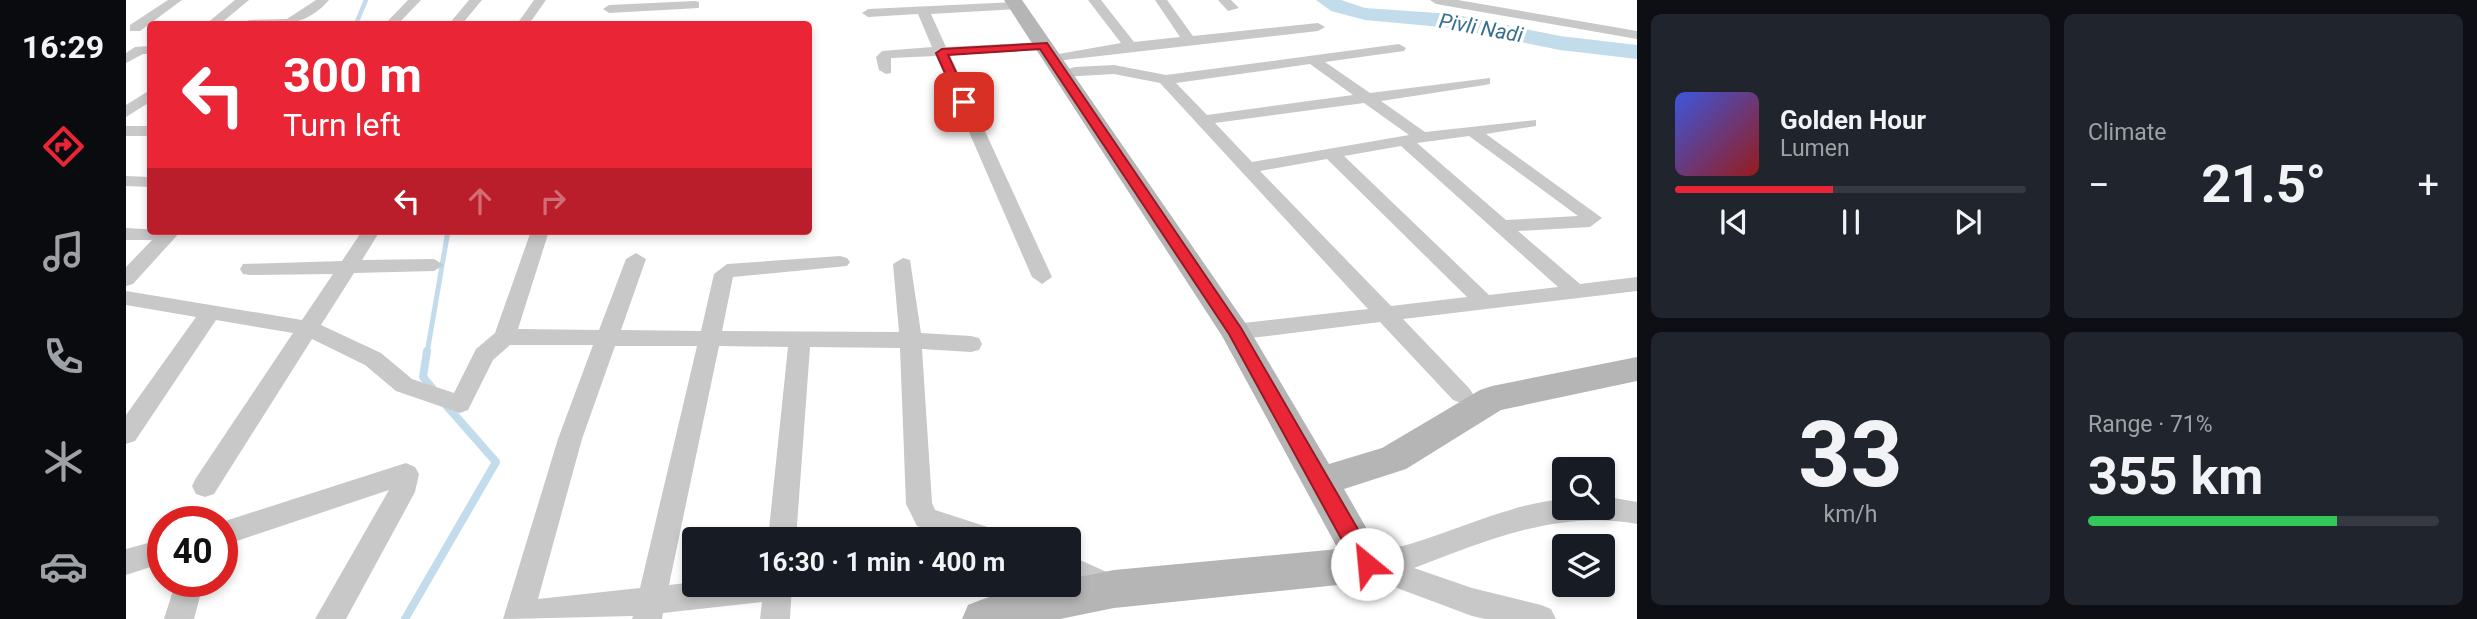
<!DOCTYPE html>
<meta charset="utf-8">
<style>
:root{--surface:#171b24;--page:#20242c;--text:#f1f3f6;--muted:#9ea1a6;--line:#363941;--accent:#ea2636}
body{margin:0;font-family:Roboto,sans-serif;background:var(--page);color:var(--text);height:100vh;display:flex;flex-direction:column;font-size:26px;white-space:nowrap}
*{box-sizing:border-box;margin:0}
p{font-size:23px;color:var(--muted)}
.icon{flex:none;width:38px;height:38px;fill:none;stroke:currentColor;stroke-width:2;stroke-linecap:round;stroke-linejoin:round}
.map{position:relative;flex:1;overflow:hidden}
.side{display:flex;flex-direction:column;gap:14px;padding:14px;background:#0d0f14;width:840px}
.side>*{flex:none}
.hud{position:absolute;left:21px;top:21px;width:665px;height:214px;border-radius:7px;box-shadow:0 4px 10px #0003;background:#ea2636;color:#fff;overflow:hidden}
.buttons{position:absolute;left:1426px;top:457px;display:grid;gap:14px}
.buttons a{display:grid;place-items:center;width:63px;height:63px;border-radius:7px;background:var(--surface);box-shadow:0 4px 10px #0003;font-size:35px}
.speed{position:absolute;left:21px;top:506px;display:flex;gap:14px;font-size:35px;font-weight:700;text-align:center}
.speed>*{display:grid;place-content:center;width:91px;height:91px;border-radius:50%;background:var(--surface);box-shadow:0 4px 10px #0003;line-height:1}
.speed .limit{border:10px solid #d22;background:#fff;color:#111}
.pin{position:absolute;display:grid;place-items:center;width:60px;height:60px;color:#fff;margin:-30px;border-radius:14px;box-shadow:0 4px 10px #0006}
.me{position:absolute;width:77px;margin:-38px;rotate:332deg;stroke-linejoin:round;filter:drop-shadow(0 0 5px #0008)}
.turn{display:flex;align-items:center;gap:24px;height:147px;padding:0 21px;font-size:32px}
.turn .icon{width:91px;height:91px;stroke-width:2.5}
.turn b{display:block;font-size:49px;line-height:60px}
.lanes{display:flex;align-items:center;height:66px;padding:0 21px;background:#0003;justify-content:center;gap:35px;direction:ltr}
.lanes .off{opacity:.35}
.big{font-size:52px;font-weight:700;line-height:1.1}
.side .tile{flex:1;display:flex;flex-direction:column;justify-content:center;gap:10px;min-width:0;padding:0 24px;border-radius:10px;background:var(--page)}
.side .dial{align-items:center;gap:0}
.dial b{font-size:91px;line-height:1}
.song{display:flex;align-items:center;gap:21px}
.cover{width:84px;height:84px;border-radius:10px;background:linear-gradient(135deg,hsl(230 70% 55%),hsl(0 70% 35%))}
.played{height:7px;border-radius:4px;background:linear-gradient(90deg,var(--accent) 45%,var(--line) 45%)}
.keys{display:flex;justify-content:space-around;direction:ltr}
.heat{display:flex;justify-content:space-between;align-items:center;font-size:38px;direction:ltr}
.charge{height:10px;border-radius:5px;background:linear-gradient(90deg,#34c759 71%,var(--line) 0)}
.side .tiles{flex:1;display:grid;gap:14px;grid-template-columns:repeat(2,1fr)}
.trip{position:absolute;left:556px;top:527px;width:399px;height:70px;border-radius:7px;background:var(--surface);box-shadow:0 4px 10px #0003;font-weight:700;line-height:70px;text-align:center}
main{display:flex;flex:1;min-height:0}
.tab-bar{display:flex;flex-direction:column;width:126px;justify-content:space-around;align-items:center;background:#090b0e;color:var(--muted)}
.tab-bar .icon{width:49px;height:49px}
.tab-bar .current{color:var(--accent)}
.tab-bar b{font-size:32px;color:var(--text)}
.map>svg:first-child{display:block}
</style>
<main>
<nav class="tab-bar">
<b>16:29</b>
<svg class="icon current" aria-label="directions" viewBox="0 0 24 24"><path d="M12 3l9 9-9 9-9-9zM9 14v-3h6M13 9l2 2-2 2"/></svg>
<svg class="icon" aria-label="music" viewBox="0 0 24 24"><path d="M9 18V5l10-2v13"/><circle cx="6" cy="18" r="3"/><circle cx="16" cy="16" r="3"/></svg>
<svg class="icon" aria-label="phone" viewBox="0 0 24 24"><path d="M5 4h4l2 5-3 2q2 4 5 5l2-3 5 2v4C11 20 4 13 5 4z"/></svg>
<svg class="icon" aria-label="climate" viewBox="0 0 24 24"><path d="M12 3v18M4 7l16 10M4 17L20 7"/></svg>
<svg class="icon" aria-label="car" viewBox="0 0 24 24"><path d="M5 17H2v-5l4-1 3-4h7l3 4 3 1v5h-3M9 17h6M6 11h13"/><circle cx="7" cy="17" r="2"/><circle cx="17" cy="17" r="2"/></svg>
</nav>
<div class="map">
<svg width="1511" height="619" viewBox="0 0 1511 619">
<rect width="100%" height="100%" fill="#fff"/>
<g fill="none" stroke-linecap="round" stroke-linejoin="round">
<path stroke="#c3dceb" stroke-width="4.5" d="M 230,24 L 240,0"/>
<path stroke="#c3dceb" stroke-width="5" d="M 301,353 L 322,231"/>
<path stroke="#c3dceb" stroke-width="8" d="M 301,351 L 297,377 L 307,389
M 279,619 L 370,462 L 320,405"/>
<path fill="#c3dceb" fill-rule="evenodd" d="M 1190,0 L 1215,0 L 1239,8 L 1326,14 L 1434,36 L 1511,45 L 1511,59 L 1434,50 L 1326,28 L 1239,20 L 1205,11 Z"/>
<path fill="#c8c8c8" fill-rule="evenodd" d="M 42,0 L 56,0 L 14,31 L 4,31 L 4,25 Z
M 109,0 L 123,0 L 94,24 L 80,24 Z
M 190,0 L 203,0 C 180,27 150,27 116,24 L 123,20 L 161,19 Z
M 282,0 L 295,0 L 272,24 L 259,24 Z
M 343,0 L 356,0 L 336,24 L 323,24 Z
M 408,0 L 420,0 L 403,24 L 391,24 Z
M 962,0 L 975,0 L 1008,42 L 1054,37 L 1029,0 L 1041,0 L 1067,36 L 1192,23 L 1199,27 L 1192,31 L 921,62 L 921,56 L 995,43 Z
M 1092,0 L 1105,0 L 1113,8 L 1102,11 Z
M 1304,0 L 1332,0 L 1511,31 L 1511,39 L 1310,4 Z
M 569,1 L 573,2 L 573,8 L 483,13 L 477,9 L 483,5 Z
M 890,2 L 896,6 L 894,9 L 805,14 L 820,47 L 917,42 L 924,46 L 917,50 L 824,55 L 926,277 L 916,284 L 906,277 L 810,56 L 765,58 L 765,73 L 760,74 L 753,70 L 750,57 L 756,51 L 806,47 L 792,14 L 742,17 L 736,13 L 742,9 Z
M 1273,44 L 1280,48 L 1278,51 L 1199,62 L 1244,93 L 1364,78 L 1364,84 L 1359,85 L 1255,101 L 1299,132 L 1410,120 L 1410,126 L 1360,134 L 1476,218 L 1464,227 L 1392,231 L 1454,284 L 1511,277 L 1511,291 L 1277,319 L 1343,388 L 1347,394 L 1343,400 L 1335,403 L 1327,400 L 1254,322 L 1109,340 L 1101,337 L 1098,332 L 1101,327 L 1109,324 L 1242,309 L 1034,83 L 988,74 L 936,77 L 929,73 L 949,67 L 988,65 L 1040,75 ZM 1184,64 L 1227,95 L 1081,115 L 1050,83 ZM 1238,103 L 1283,135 L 1126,162 L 1089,123 ZM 1343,136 L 1452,216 L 1380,220 L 1291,143 ZM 1275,146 L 1432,287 L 1363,295 L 1218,156 ZM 1201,159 L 1341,297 L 1265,306 L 1134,171 Z
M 24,46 L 24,54 L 17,54 L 0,63 L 0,53 L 9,47 Z
M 24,90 L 24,102 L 0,117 L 0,105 Z
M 0,126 L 24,126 L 24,136 L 0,136 Z
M 0,176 L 24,177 L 24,187 L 0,186 Z
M 0,228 L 55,231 L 7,284 L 0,286 L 0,267 L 26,240 L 0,240 Z
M 236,231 L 254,231 L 236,260 L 308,259 L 318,265 L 308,271 L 228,273 L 195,325 L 255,353 L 286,379 L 328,393 L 350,349 L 369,333 L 405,231 L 423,231 L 392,329 L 473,330 L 500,259 L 510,253 L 520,259 L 495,330 L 575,331 L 588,274 L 601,264 L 714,256 L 721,258 L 724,262 L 721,266 L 607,277 L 596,331 L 773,332 L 767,264 L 777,258 L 784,260 L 795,333 L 845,336 L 853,338 L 856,344 L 853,350 L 845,352 L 796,349 L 806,503 L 809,510 L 871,530 L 875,539 L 827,539 L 791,526 L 780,504 L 774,348 L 684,347 L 670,539 L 642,539 L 662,347 L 593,346 L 543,585 L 569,582 L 666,584 L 664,619 L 634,619 L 636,602 L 537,613 L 536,619 L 506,619 L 507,616 L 377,619 L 432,439 L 467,345 L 384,345 L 367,360 L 342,410 L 334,413 L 270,391 L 239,365 L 186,339 L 88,494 L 79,497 L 70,494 L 66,486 L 70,478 L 167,333 L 90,320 L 9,441 L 0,444 L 0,415 L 70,317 L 0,305 L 0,291 L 176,320 L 207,274 L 124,275 L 117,274 L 114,269 L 117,264 L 216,261 ZM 489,346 L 571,346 L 514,588 L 412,599 L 456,439 Z
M 280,463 L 289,467 L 293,474 L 289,492 L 220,619 L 189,619 L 263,490 L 96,546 L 96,522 Z
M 1477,496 L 1511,502 L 1511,524 C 1434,509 1359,541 1288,568 L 1346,588 L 1415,605 L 1425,609 L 1430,619 L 1359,619 L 1346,616 L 1231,573 L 1227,564 L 1231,555 C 1248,549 1266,549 1284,544 C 1335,529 1384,504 1438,499 L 1438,508 L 1477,508 Z
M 37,539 L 37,563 L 0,575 L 0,549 Z
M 943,555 L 996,579 L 1000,588 L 996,597 L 986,601 L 943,582 Z
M 50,581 L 78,581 L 68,619 L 38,619 Z"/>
<path fill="#b5b5b5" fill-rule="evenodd" d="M 878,0 L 896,0 L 1120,324 L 1203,464 L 1256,448 L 1354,390 L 1366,386 L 1511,357 L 1511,381 L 1375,410 L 1280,469 L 1218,489 L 1261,564 L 1255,577 L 1241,582 L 988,608 L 934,619 L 836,619 L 842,605 C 876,591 907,584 943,584 L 943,579 L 988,570 L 1212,549 L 1096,336 Z"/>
</g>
<path fill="#ea2636" stroke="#981923" stroke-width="2" d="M 921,43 L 1115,328 L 1248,557 L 1252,564 L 1248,571 L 1241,573 L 1233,571 L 1103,334 L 914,49 L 822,55 L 844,102 L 838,106 L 832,102 L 810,53 L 816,49 Z"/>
<g text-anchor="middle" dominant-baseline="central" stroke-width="7" stroke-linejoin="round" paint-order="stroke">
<g font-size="21" font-style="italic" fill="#386e8f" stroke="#fff">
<text transform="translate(1355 28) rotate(10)">Pivli Nadi</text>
</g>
</g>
</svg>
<div class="buttons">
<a><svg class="icon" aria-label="search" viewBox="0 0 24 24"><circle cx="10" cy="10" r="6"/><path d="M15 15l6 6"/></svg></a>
<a><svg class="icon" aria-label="layers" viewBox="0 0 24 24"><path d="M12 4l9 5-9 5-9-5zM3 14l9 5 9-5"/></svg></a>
</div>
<div class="speed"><div class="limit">40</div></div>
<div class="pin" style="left:838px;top:102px;background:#d93025"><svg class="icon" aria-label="arrive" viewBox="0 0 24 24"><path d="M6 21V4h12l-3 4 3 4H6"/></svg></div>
<svg class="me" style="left:1241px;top:564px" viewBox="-20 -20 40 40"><circle r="19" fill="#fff"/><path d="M0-13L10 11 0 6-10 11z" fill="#ea2636"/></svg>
<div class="trip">16:30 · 1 min · 400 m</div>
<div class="hud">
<div class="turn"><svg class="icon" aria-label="left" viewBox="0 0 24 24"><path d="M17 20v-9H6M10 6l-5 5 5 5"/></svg><div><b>300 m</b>Turn left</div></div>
<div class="lanes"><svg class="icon" aria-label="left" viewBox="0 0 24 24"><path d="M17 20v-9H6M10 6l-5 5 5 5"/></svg><svg class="icon off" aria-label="ahead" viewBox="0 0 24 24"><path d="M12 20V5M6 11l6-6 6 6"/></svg><svg class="icon off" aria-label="right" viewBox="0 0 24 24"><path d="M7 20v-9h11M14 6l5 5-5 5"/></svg></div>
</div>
</div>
<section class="side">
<div class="tiles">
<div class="tile">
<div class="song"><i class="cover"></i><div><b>Golden Hour</b><p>Lumen</p></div></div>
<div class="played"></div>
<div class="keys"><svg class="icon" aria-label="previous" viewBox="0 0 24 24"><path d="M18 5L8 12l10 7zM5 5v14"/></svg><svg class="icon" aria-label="pause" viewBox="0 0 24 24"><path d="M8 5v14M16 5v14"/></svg><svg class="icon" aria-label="next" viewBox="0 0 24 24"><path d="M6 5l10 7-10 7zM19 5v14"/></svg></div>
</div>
<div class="tile"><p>Climate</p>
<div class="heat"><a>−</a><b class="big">21.5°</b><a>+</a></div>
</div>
<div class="tile dial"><b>33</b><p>km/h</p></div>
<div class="tile"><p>Range · 71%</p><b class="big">355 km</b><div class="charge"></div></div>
</div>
</section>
</main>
